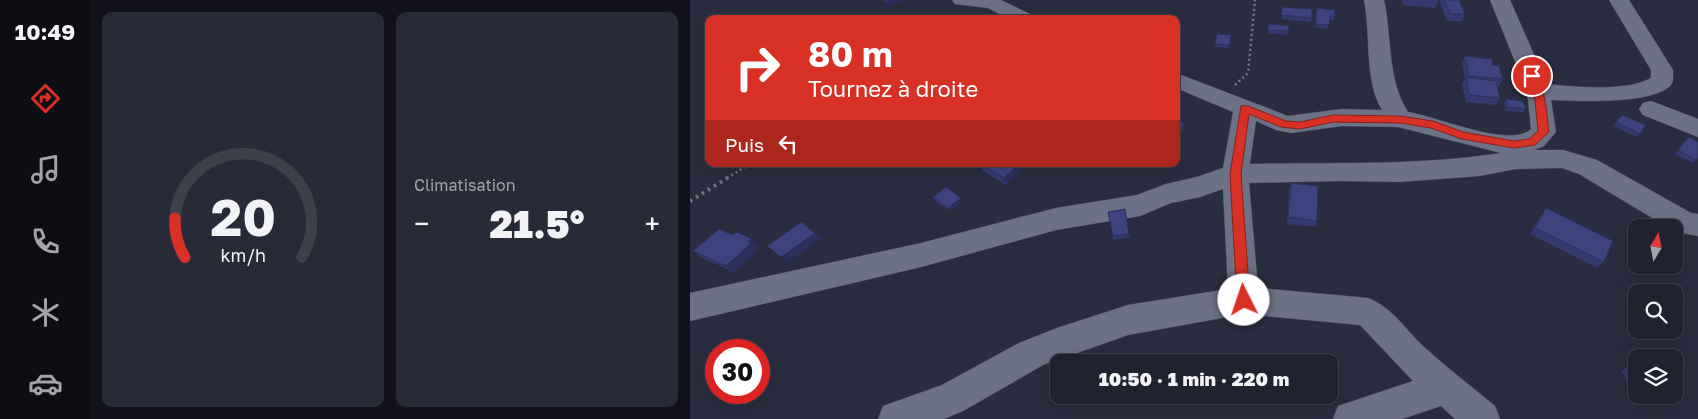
<!DOCTYPE html>
<html lang="fr">
<meta charset="utf-8">
<style>
:root{--surface:#20222f;--page:#282a37;--text:#f1f3f6;--muted:#a2a4aa;--line:#3d3f4b;--accent:#d93025}
body{margin:0;font-family:"Golos Text",sans-serif;background:var(--page);color:var(--text);height:100vh;display:flex;flex-direction:column;font-size:19px;white-space:nowrap}
*{box-sizing:border-box;margin:0}
p{font-size:16px;color:var(--muted)}
.icon{flex:none;width:28px;height:28px;fill:none;stroke:currentColor;stroke-width:2;stroke-linecap:round;stroke-linejoin:round}
.map{position:relative;flex:1;overflow:hidden}
.sheet{display:flex;flex-direction:column;gap:12px;padding:12px;background:#12131a;width:600px}
.sheet>*{flex:none}
.top-card{position:absolute;left:15px;top:15px;width:475px;height:152px;border-radius:10px;box-shadow:0 5px 20px #0002,0 0 0 1px var(--line);background:#d93025;color:#fff;overflow:hidden}
.needle{width:32px;rotate:10deg}
.buttons{position:absolute;left:938px;top:219px;display:grid;gap:10px}
.buttons a{display:grid;place-items:center;width:55px;height:55px;border-radius:10px;background:var(--surface);box-shadow:0 5px 20px #0002,0 0 0 1px var(--line);font-size:25px}
.speed{position:absolute;left:15px;top:339px;display:flex;gap:10px;font-size:25px;font-weight:700;text-align:center}
.speed>*{display:grid;place-content:center;width:65px;height:65px;border-radius:50%;background:var(--surface);box-shadow:0 5px 20px #0002,0 0 0 1px var(--line);line-height:1}
.speed .limit{border:8px solid #d22;background:#fff;color:#111}
.pin{position:absolute;display:grid;place-items:center;width:42px;height:42px;color:#fff;margin:-21px;border:2px solid #fff;border-radius:50%;box-shadow:0 1px 5px #0007}
.me{position:absolute;width:55px;margin:-28px;rotate:356deg;stroke-linejoin:round;filter:drop-shadow(0 0 4px #0008)}
.turn{display:flex;align-items:center;gap:18px;height:105px;padding:0 20px;font-size:22px}
.turn .icon{width:65px;height:65px;stroke-width:2.5}
.turn b{display:block;font-size:35px;line-height:42px}
.then{display:flex;align-items:center;height:48px;padding:0 20px;background:#0003;gap:10px;font-size:19px}
.big{font-size:38px;font-weight:800;line-height:1.1}
.sheet .tile{flex:1;display:flex;flex-direction:column;justify-content:center;gap:8px;min-width:0;padding:0 18px;border-radius:10px;background:var(--page)}
.sheet .dial{align-items:center;gap:0}
.dial svg{height:130px;overflow:visible;fill:none;stroke:var(--line);stroke-width:7;stroke-linecap:round;text-anchor:middle}
.dial text{fill:var(--text);stroke:none}
.heat{display:flex;justify-content:space-between;align-items:center;font-size:28px;direction:ltr}
.sheet .tiles{flex:1;display:grid;gap:12px;grid-template-columns:repeat(2,1fr)}
.trip{position:absolute;left:360px;top:354px;width:288px;height:50px;border-radius:10px;background:var(--surface);box-shadow:0 5px 20px #0002,0 0 0 1px var(--line);font-weight:800;line-height:50px;text-align:center}
main{display:flex;flex:1;min-height:0}
.menu{display:flex;flex-direction:column;width:90px;justify-content:space-around;align-items:center;background:#0d0e13;color:var(--muted)}
.menu .icon{width:35px;height:35px}
.menu .selected{color:var(--accent)}
.menu b{font-size:22px;color:var(--text)}
.map>svg:first-child{display:block}
</style>
<main>
<nav class="menu">
<b>10:49</b>
<svg class="icon selected" aria-label="directions" viewBox="0 0 24 24"><path d="M12 3l9 9-9 9-9-9zM9 14v-3h6M13 9l2 2-2 2"/></svg>
<svg class="icon" aria-label="music" viewBox="0 0 24 24"><path d="M9 18V5l10-2v13"/><circle cx="6" cy="18" r="3"/><circle cx="16" cy="16" r="3"/></svg>
<svg class="icon" aria-label="phone" viewBox="0 0 24 24"><path d="M5 4h4l2 5-3 2q2 4 5 5l2-3 5 2v4C11 20 4 13 5 4z"/></svg>
<svg class="icon" aria-label="climate" viewBox="0 0 24 24"><path d="M12 3v18M4 7l16 10M4 17L20 7"/></svg>
<svg class="icon" aria-label="car" viewBox="0 0 24 24"><path d="M5 17H2v-5l4-1 3-4h7l3 4 3 1v5h-3M9 17h6M6 11h13"/><circle cx="7" cy="17" r="2"/><circle cx="17" cy="17" r="2"/></svg>
</nav>
<section class="sheet">
<div class="tiles">
<div class="tile dial"><svg viewBox="0 0 100 80">
<path d="M14 69A42 42 0 1 1 86 69"/>
<path d="M14 69A42 42 0 0 1 8 45" stroke="#d93025"/>
<text x="50" y="56" font-size="32" font-weight="700">20</text>
<text x="50" y="72" font-size="11">km/h</text>
</svg></div>
<div class="tile"><p>Climatisation</p>
<div class="heat"><a>−</a><b class="big">21.5°</b><a>+</a></div>
</div>
</div>
</section>
<div class="map">
<svg width="1008" height="419" viewBox="0 0 1008 419">
<rect width="100%" height="100%" fill="#2a2d3f"/>
<g fill="none" stroke-linecap="round" stroke-linejoin="round">
<g stroke="#474958" stroke-width="1">
<path id="minor" d="M 262,0 L 311,0 L 342,15 L 345,19 L 319,19 L 298,8 L 265,4 Z
M 674,0 L 694,0 C 702,36 697,80 718,112 C 746,116 820,149 841,129 L 837,91 L 800,0 L 820,0 L 857,84 C 885,87 936,92 961,78 L 961,70 L 919,0 L 939,0 L 983,70 C 983,75 984,81 981,85 C 963,105 887,101 861,100 L 866,132 L 854,146 L 844,150 L 873,150 L 907,160 L 1001,213 L 1008,214 L 1008,236 L 986,232 L 984,228 L 979,228 L 889,174 L 872,168 L 826,169 L 789,176 L 709,182 L 652,181 L 559,183 L 568,288 L 678,298 C 702,307 715,329 733,346 C 756,367 781,386 805,406 L 810,419 L 765,419 L 751,406 L 712,419 L 643,419 L 648,406 L 723,381 L 670,325 L 554,314 L 438,335 L 353,365 L 273,411 L 254,419 L 188,419 L 193,406 L 252,385 L 329,343 L 367,328 L 438,305 L 538,289 L 533,189 L 510,197 L 481,203 L 450,216 L 366,230 L 231,267 L 0,321 L 0,293 L 231,243 L 366,208 L 447,195 L 476,184 L 507,177 L 533,168 L 543,112 L 486,88 L 486,73 L 598,116 L 652,109 L 692,110 C 674,81 681,34 674,0 ZM 566,121 L 586,130 L 601,133 L 652,126 L 708,127 L 811,153 C 729,166 643,162 560,164 Z
M 961,101 L 1008,119 L 1008,137 L 953,115 L 949,109 L 953,103 Z"/>
</g>
<path stroke="#747787" stroke-width="2.5" stroke-dasharray="2 3" stroke-linecap="butt" d="M 545,85 L 558,73 L 565,0
M 37,178 L 60,164"/>
<path stroke="#747787" stroke-width="4" stroke-dasharray="2.5 4.5" stroke-linecap="butt" d="M 0,201 L 39,177"/>
<use href="#minor" fill="#6d7185" fill-rule="evenodd"/>
</g>
<path fill="#353a6e" d="M 712,0 L 748,0 L 748,1 L 745,8 L 713,5 Z
M 749,0 L 769,0 L 775,14 L 772,21 L 757,21 Z
M 592,7 L 622,18 L 621,22 L 591,19 Z
M 627,8 L 645,16 L 644,20 L 639,19 L 638,29 L 625,27 Z
M 579,24 L 599,26 L 598,35 L 578,33 Z
M 541,35 L 539,48 L 525,47 L 525,44 Z
M 775,56 L 803,65 L 813,79 L 809,86 L 807,86 L 810,98 L 806,105 L 776,102 L 772,84 L 775,79 L 772,63 Z
M 816,99 L 836,109 L 833,112 L 816,111 L 814,103 Z
M 932,115 L 950,134 L 947,137 L 923,126 Z
M 486,122 L 494,128 L 494,131 L 486,132 Z
M 995,141 L 1008,158 L 1003,163 L 984,154 Z
M 290,164 L 328,165 L 331,172 L 316,185 L 293,171 Z
M 601,183 L 627,221 L 625,227 L 597,224 L 599,189 Z
M 243,197 L 273,201 L 260,211 L 245,201 Z
M 856,208 L 914,262 L 907,268 L 840,234 L 851,215 Z
M 435,209 L 440,237 L 423,240 L 418,212 Z
M 69,245 L 66,248 L 68,250 L 44,272 L 11,257 L 3,251 Z
M 946,367 L 946,385 L 942,386 L 931,371 L 936,368 Z"/>
<path fill="#2b2f5a" d="M 202,0 L 214,0 L 197,6 L 195,2 Z
M 328,165 L 331,172 L 316,185 L 314,178 Z
M 271,198 L 273,201 L 260,211 L 258,208 Z
M 125,233 L 131,239 L 98,263 L 91,257 Z
M 62,239 L 69,245 L 66,248 L 68,250 L 44,272 L 36,266 Z"/>
<path fill="#3e4380" stroke="#2b2f5a" d="M 193,0 L 202,0 L 195,2 Z
M 754,0 L 769,0 L 775,14 L 760,14 Z
M 592,7 L 622,9 L 622,18 L 591,15 Z
M 627,8 L 645,10 L 645,16 L 640,16 L 639,25 L 626,24 Z
M 579,24 L 599,26 L 598,31 L 578,30 Z
M 527,34 L 541,35 L 540,45 L 525,44 Z
M 775,56 L 802,59 L 803,65 L 809,66 L 813,79 L 779,76 Z
M 776,77 L 806,81 L 810,98 L 779,95 Z
M 816,99 L 833,101 L 836,109 L 818,107 Z
M 932,115 L 956,125 L 950,134 L 926,122 Z
M 486,122 L 493,122 L 494,128 L 486,128 Z
M 999,137 L 1008,142 L 1008,158 L 1006,160 L 988,150 Z
M 290,164 L 325,164 L 328,165 L 314,178 Z
M 601,183 L 628,186 L 627,221 L 598,217 Z
M 256,187 L 271,198 L 258,208 L 243,197 Z
M 856,208 L 923,241 L 914,262 L 845,228 Z
M 435,209 L 439,234 L 423,236 L 418,212 Z
M 111,222 L 125,233 L 91,257 L 77,246 Z
M 29,229 L 43,235 L 47,232 L 62,239 L 58,242 L 61,243 L 36,266 L 3,251 Z
M 946,367 L 946,384 L 936,368 Z"/>
<path fill="#d93025" stroke="#8d1f18" d="M 842,73 C 855,78 857,118 859,132 L 845,145 L 824,148 L 772,139 L 741,128 L 710,123 L 643,122 L 610,129 L 591,127 L 559,114 L 551,174 L 560,300 L 558,304 L 554,305 L 549,304 L 547,300 L 540,174 L 551,106 L 558,106 L 596,121 L 610,122 L 643,115 L 710,116 L 743,121 L 773,132 L 824,141 L 839,139 L 848,131 L 844,91 L 837,76 Z"/>
</svg>
<div class="buttons">
<a><svg class="needle" viewBox="-14 -14 28 28"><path d="M0-13l5 13h-10z" fill="#e53935"/><path d="M0 13l5-13h-10z" fill="#a2a4aa"/></svg></a>
<a><svg class="icon" aria-label="search" viewBox="0 0 24 24"><circle cx="10" cy="10" r="6"/><path d="M15 15l6 6"/></svg></a>
<a><svg class="icon" aria-label="layers" viewBox="0 0 24 24"><path d="M12 4l9 5-9 5-9-5zM3 14l9 5 9-5"/></svg></a>
</div>
<div class="speed"><div class="limit">30</div></div>
<div class="pin" style="left:842px;top:76px;background:#d93025"><svg class="icon" aria-label="arrive" viewBox="0 0 24 24"><path d="M6 21V4h12l-3 4 3 4H6"/></svg></div>
<svg class="me" style="left:554px;top:300px" viewBox="-20 -20 40 40"><circle r="19" fill="#fff"/><path d="M0-13L10 11 0 6-10 11z" fill="#d93025"/></svg>
<div class="trip">10:50 · 1 min · 220 m</div>
<div class="top-card">
<div class="turn"><svg class="icon" aria-label="right" viewBox="0 0 24 24"><path d="M7 20v-9h11M14 6l5 5-5 5"/></svg><div><b>80 m</b>Tournez à droite</div></div>
<div class="then">Puis<svg class="icon" aria-label="left" viewBox="0 0 24 24"><path d="M17 20v-9H6M10 6l-5 5 5 5"/></svg></div>
</div>
</div>
</main>
